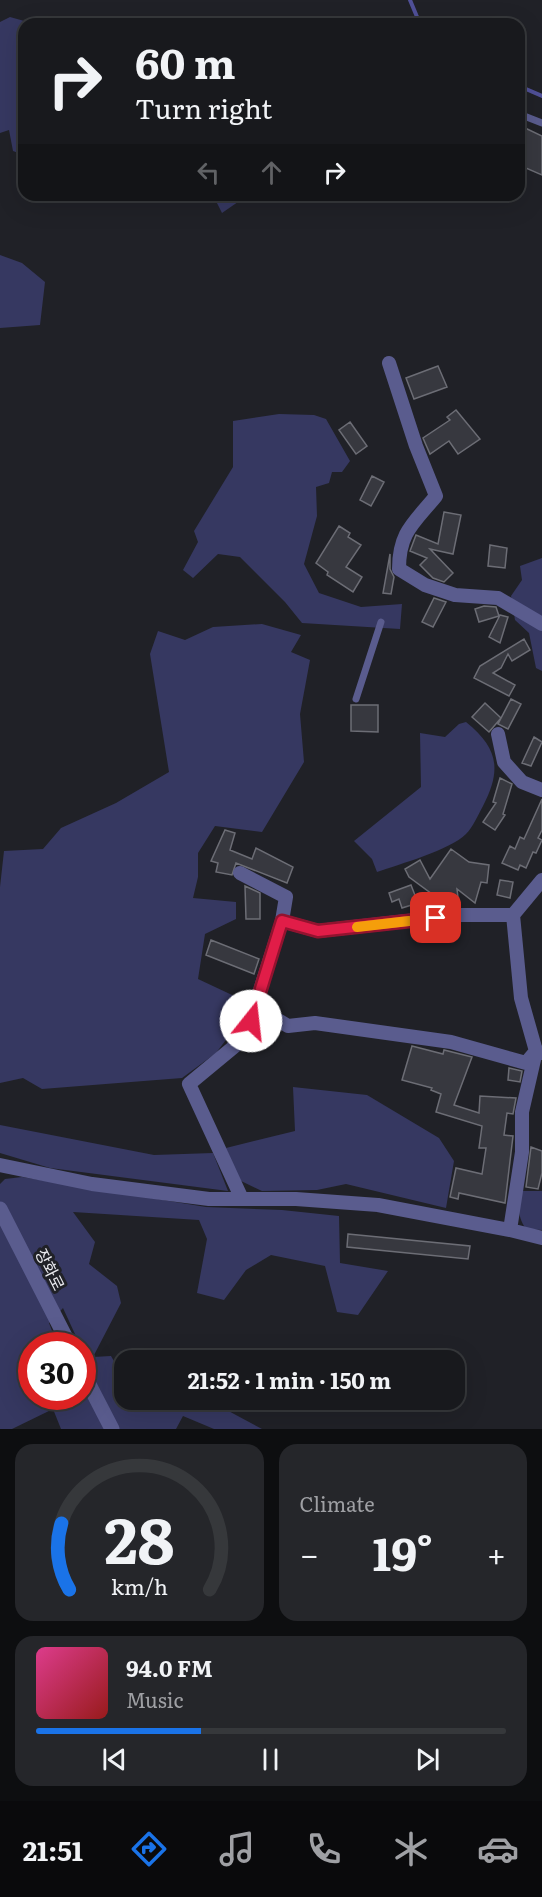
<!DOCTYPE html>
<meta charset="utf-8">
<style>
:root{--surface:#18191d;--page:#25262a;--text:#f1f3f6;--muted:#9fa0a4;--line:#36383b;--accent:#1a73e8}
body{margin:0;font-family:Literata,"Noto Sans KR",serif;background:var(--page);color:var(--text);height:100vh;display:flex;flex-direction:column;font-size:22px;white-space:nowrap}
*{box-sizing:border-box;margin:0}
p{font-size:20px;color:var(--muted)}
.icon{flex:none;width:33px;height:33px;fill:none;stroke:currentColor;stroke-width:2;stroke-linecap:round;stroke-linejoin:round}
.map{position:relative;height:1429px;overflow:hidden}
.details{display:flex;flex-direction:column;gap:15px;padding:15px;background:#0d0e10;flex:1}
.details>*{flex:none}
.banner{position:absolute;left:18px;top:18px;width:507px;height:183px;border-radius:18px;box-shadow:0 6px 24px #0002,0 0 0 2px var(--line);background:#18191d;color:var(--text);overflow:hidden}
.speed{position:absolute;left:18px;top:1332px;display:flex;gap:12px;font-size:30px;font-weight:700;text-align:center}
.speed>*{display:grid;place-content:center;width:78px;height:78px;border-radius:50%;background:var(--surface);box-shadow:0 6px 24px #0002,0 0 0 2px var(--line);line-height:1}
.speed .limit{border:9px solid #d22;background:#fff;color:#111}
.pin{position:absolute;display:grid;place-items:center;width:51px;height:51px;color:#fff;margin:-26px;border-radius:12px;box-shadow:0 3px 9px #0006}
.me{position:absolute;width:66px;margin:-33px;rotate:16deg;stroke-linejoin:round;filter:drop-shadow(0 0 4px #0008)}
.turn{display:flex;align-items:center;gap:21px;height:126px;padding:0 18px;font-size:27px}
.turn .icon{width:78px;height:78px;stroke-width:2.5}
.turn b{display:block;font-size:42px;line-height:51px}
.lanes{display:flex;align-items:center;height:57px;padding:0 18px;background:#0003;justify-content:center;gap:30px;direction:ltr}
.lanes .off{opacity:.35}
.big{font-size:45px;font-weight:700;line-height:1.1}
.details .tile{flex:1;display:flex;flex-direction:column;justify-content:center;gap:9px;min-width:0;padding:0 21px;border-radius:18px;background:var(--page)}
.details .dial{align-items:center;gap:0}
.dial svg{height:156px;overflow:visible;fill:none;stroke:var(--line);stroke-width:7;stroke-linecap:round;text-anchor:middle}
.dial text{fill:var(--text);stroke:none}
.song{display:flex;align-items:center;gap:18px}
.cover{width:72px;height:72px;border-radius:9px;background:linear-gradient(135deg,hsl(330 70% 55%),hsl(0 70% 35%))}
.played{height:6px;border-radius:3px;background:linear-gradient(90deg,var(--accent) 35%,var(--line) 35%)}
.keys{display:flex;justify-content:space-around;direction:ltr}
.heat{display:flex;justify-content:space-between;align-items:center;font-size:33px;direction:ltr}
.details .tiles{flex:1;display:grid;gap:15px;grid-template-columns:1fr 1fr}
.tile:last-child{grid-column:span 2}
.trip{position:absolute;left:114px;top:1350px;width:351px;height:60px;border-radius:18px;background:var(--surface);box-shadow:0 6px 24px #0002,0 0 0 2px var(--line);font-weight:700;line-height:60px;text-align:center}
.tab-bar{display:flex;height:96px;justify-content:space-around;align-items:center;background:#0a0a0c;color:var(--muted)}
.tab-bar .icon{width:42px;height:42px}
.tab-bar .selected{color:var(--accent)}
.tab-bar b{font-size:27px;color:var(--text)}
.map>svg:first-child{display:block}
</style>
<div class="map">
<svg width="542" height="1429" viewBox="0 0 542 1429">
<rect width="100%" height="100%" fill="#202127"/>
<path fill="#363861" fill-rule="evenodd" d="M 10,17 L 35,24 L 24,24 L 24,155 L 13,151 L 9,130 L 0,133 L 0,22 Z
M 213,195 L 248,195 L 222,213 Z
M 0,255 L 22,263 L 45,282 L 40,325 L 0,328 Z
M 279,414 L 314,415 L 326,419 L 350,461 L 342,472 L 332,472 L 329,483 L 316,487 L 317,516 L 304,564 L 319,593 L 361,607 L 402,604 L 400,629 L 302,623 L 285,602 L 240,557 L 218,554 L 193,578 L 183,570 L 198,542 L 194,531 L 233,467 L 233,421 Z
M 542,558 L 542,671 L 536,668 L 529,633 L 515,620 L 511,596 L 522,580 L 520,566 Z
M 262,624 L 301,635 L 291,652 L 310,660 L 300,714 L 304,762 L 262,832 L 215,826 L 198,853 L 198,877 L 193,898 L 236,902 L 236,919 L 205,934 L 198,979 L 247,1002 L 235,1028 L 216,1053 L 182,1078 L 42,1089 L 23,1078 L 0,1083 L 0,887 L 4,851 L 43,849 L 61,828 L 116,803 L 169,772 L 150,654 L 158,631 L 185,640 L 213,627 Z
M 466,722 C 498,748 502,769 483,806 C 478,815 473,827 466,834 C 450,850 400,864 377,872 L 372,859 L 354,841 L 421,787 L 420,733 L 445,737 L 459,724 Z
M 293,1087 L 367,1095 L 439,1138 L 454,1161 L 446,1208 L 346,1184 L 317,1190 L 262,1191 L 239,1180 L 226,1148 L 295,1131 Z
M 0,1125 L 154,1155 L 213,1153 L 228,1191 L 50,1168 L 0,1153 Z
M 22,1177 L 206,1207 L 282,1210 L 339,1216 L 340,1263 L 388,1271 L 358,1315 L 337,1312 L 325,1266 L 271,1255 L 246,1270 L 224,1300 L 197,1293 L 207,1239 L 199,1220 L 73,1212 L 95,1242 L 89,1264 L 117,1286 L 121,1303 L 93,1357 L 111,1356 L 118,1368 L 124,1372 L 124,1400 L 208,1400 L 262,1429 L 214,1429 L 183,1416 L 176,1429 L 61,1429 L 53,1409 L 12,1429 L 0,1429 L 0,1184 L 5,1179 ZM 63,1308 L 80,1345 L 82,1346 L 86,1358 L 83,1359 L 82,1396 L 32,1396 L 32,1346 L 57,1344 L 49,1323 Z
M 521,1191 L 542,1191 L 542,1230 L 526,1229 C 517,1216 518,1206 521,1191 Z"/>
<g fill="none" stroke-linecap="round" stroke-linejoin="round">
<path stroke="#505098" stroke-width="4" d="M 410,0 L 420,24
M 519,86 L 542,96"/>
</g>
<path fill="#37383f" stroke="#6c6d75" stroke-width="1.5" d="M 523,127 L 542,136 L 542,175 L 519,165 L 519,135 Z
M 438,366 L 447,387 L 414,399 L 406,378 Z
M 456,410 L 480,439 L 458,454 L 449,441 L 430,454 L 423,438 L 450,420 L 447,417 Z
M 350,422 L 367,446 L 356,454 L 339,430 Z
M 372,476 L 384,482 L 371,506 L 360,500 Z
M 444,512 L 461,515 L 453,554 L 430,549 L 453,573 L 444,582 L 433,578 L 420,565 L 427,558 L 410,551 L 416,535 L 438,544 Z
M 339,526 L 350,533 L 348,537 L 361,545 L 346,567 L 362,577 L 353,592 L 327,575 L 328,572 L 316,563 Z
M 490,545 L 507,548 L 505,568 L 488,566 Z
M 390,554 L 390,569 L 394,577 L 391,594 L 383,593 Z
M 434,598 L 446,602 L 433,627 L 422,622 Z
M 484,606 L 496,607 L 499,616 L 479,622 L 475,609 Z
M 500,615 L 508,617 L 500,643 L 489,637 Z
M 524,639 L 530,650 L 512,661 L 508,654 L 501,668 L 493,673 L 515,685 L 509,696 L 474,678 L 480,666 Z
M 511,699 L 521,704 L 508,729 L 498,724 Z
M 485,703 L 501,718 L 489,732 L 472,717 Z
M 351,705 L 378,705 L 378,732 L 351,731 Z
M 534,737 L 542,742 L 531,766 L 522,763 Z
M 500,778 L 512,784 L 503,814 L 505,815 L 495,830 L 483,822 L 496,803 L 493,802 Z
M 542,799 L 542,830 L 538,838 L 542,840 L 536,853 L 533,852 L 526,868 L 520,865 L 518,870 L 502,863 L 510,846 L 515,849 L 520,837 L 524,839 Z
M 225,830 L 235,833 L 230,850 L 252,859 L 256,848 L 293,867 L 287,883 L 236,863 L 232,875 L 216,872 L 218,863 L 211,861 Z
M 451,849 L 469,862 L 489,865 L 487,883 L 481,882 L 475,903 L 457,889 L 459,906 L 441,908 L 440,900 L 409,877 L 405,869 L 420,860 L 430,879 Z
M 500,880 L 513,882 L 510,898 L 497,895 Z
M 411,885 L 418,903 L 402,908 L 399,899 L 392,902 L 389,893 Z
M 245,886 L 260,893 L 260,919 L 246,919 Z
M 211,940 L 259,959 L 254,974 L 206,955 Z
M 412,1046 L 443,1054 L 444,1050 L 472,1057 L 454,1105 L 479,1113 L 480,1096 L 516,1098 L 513,1114 L 507,1113 L 504,1135 L 513,1136 L 505,1203 L 459,1193 L 458,1199 L 450,1197 L 456,1168 L 482,1174 L 486,1148 L 479,1148 L 482,1126 L 436,1112 L 441,1094 L 431,1090 L 432,1088 L 402,1080 Z
M 509,1068 L 522,1071 L 520,1082 L 508,1080 Z
M 531,1147 L 542,1151 L 542,1173 L 538,1189 L 526,1187 Z
M 348,1234 L 470,1246 L 468,1259 L 347,1247 Z"/>
<g fill="none" stroke-linecap="round" stroke-linejoin="round">
<path stroke="#5a5c8e" stroke-width="7" d="M 519,114 L 542,123
M 356,699 L 381,622"/>
<path stroke="#5a5c8e" stroke-width="14" d="M 389,363 L 416,446 L 436,496 C 414,523 399,532 399,569 L 425,585 L 455,595 L 498,598 L 542,624
M 498,734 L 504,762 L 522,782 L 542,790
M 513,915 L 521,998 L 536,1051 L 542,1053
M 282,921 L 318,931 L 460,915 L 513,915 L 542,880
M 0,1165 L 92,1184 L 209,1199 L 296,1199 L 378,1205 L 510,1230 L 522,1152 L 522,1112 L 536,1051 L 526,1063 L 451,1042 L 315,1023 L 288,1026 L 255,1006 L 282,921 L 286,897 L 240,873
M 242,1199 L 189,1084 L 247,1036 L 255,1006
M 510,1230 L 542,1238"/>
<path stroke="#5a5c8e" stroke-width="15" d="M 0,1209 L 70,1346
M 82,1371 L 112,1429"/>
</g>
<g fill="none" stroke-linecap="round" stroke-linejoin="round">
<g stroke="#92132f" stroke-width="15">
<path id="route" d="M 251,1021 L 282,921 L 318,931 L 436,918"/>
</g>
<use href="#route" stroke="#e11d48" stroke-width="10"/>
<path stroke="#f59e0b" stroke-width="10" d="M 357,927 L 409,921"/>
</g>
<g text-anchor="middle" dominant-baseline="central" stroke-width="6" stroke-linejoin="round" paint-order="stroke">
<g font-size="16" fill="#ebebf0" stroke="#202127">
<text transform="translate(51 1269) rotate(63)">장화로</text>
</g>
</g>
</svg>
<div class="speed"><div class="limit">30</div></div>
<div class="pin" style="left:436px;top:918px;background:#d93025"><svg class="icon" aria-label="arrive" viewBox="0 0 24 24"><path d="M6 21V4h12l-3 4 3 4H6"/></svg></div>
<svg class="me" style="left:251px;top:1021px" viewBox="-20 -20 40 40"><circle r="19" fill="#fff"/><path d="M0-13L10 11 0 6-10 11z" fill="#e11d48"/></svg>
<div class="trip">21:52 · 1 min · 150 m</div>
<div class="banner">
<div class="turn"><svg class="icon" aria-label="right" viewBox="0 0 24 24"><path d="M7 20v-9h11M14 6l5 5-5 5"/></svg><div><b>60 m</b>Turn right</div></div>
<div class="lanes"><svg class="icon off" aria-label="left" viewBox="0 0 24 24"><path d="M17 20v-9H6M10 6l-5 5 5 5"/></svg><svg class="icon off" aria-label="ahead" viewBox="0 0 24 24"><path d="M12 20V5M6 11l6-6 6 6"/></svg><svg class="icon" aria-label="right" viewBox="0 0 24 24"><path d="M7 20v-9h11M14 6l5 5-5 5"/></svg></div>
</div>
</div>
<section class="details">
<div class="tiles">
<div class="tile dial"><svg viewBox="0 0 100 80">
<path d="M14 69A42 42 0 1 1 86 69"/>
<path d="M14 69A42 42 0 0 1 10 35" stroke="#1a73e8"/>
<text x="50" y="56" font-size="32" font-weight="700">28</text>
<text x="50" y="72" font-size="11">km/h</text>
</svg></div>
<div class="tile"><p>Climate</p>
<div class="heat"><a>−</a><b class="big">19°</b><a>+</a></div>
</div>
<div class="tile">
<div class="song"><i class="cover"></i><div><b>94.0 FM</b><p>Music</p></div></div>
<div class="played"></div>
<div class="keys"><svg class="icon" aria-label="previous" viewBox="0 0 24 24"><path d="M18 5L8 12l10 7zM5 5v14"/></svg><svg class="icon" aria-label="pause" viewBox="0 0 24 24"><path d="M8 5v14M16 5v14"/></svg><svg class="icon" aria-label="next" viewBox="0 0 24 24"><path d="M6 5l10 7-10 7zM19 5v14"/></svg></div>
</div>
</div>
</section>
<nav class="tab-bar">
<b>21:51</b>
<svg class="icon selected" aria-label="directions" viewBox="0 0 24 24"><path d="M12 3l9 9-9 9-9-9zM9 14v-3h6M13 9l2 2-2 2"/></svg>
<svg class="icon" aria-label="music" viewBox="0 0 24 24"><path d="M9 18V5l10-2v13"/><circle cx="6" cy="18" r="3"/><circle cx="16" cy="16" r="3"/></svg>
<svg class="icon" aria-label="phone" viewBox="0 0 24 24"><path d="M5 4h4l2 5-3 2q2 4 5 5l2-3 5 2v4C11 20 4 13 5 4z"/></svg>
<svg class="icon" aria-label="climate" viewBox="0 0 24 24"><path d="M12 3v18M4 7l16 10M4 17L20 7"/></svg>
<svg class="icon" aria-label="car" viewBox="0 0 24 24"><path d="M5 17H2v-5l4-1 3-4h7l3 4 3 1v5h-3M9 17h6M6 11h13"/><circle cx="7" cy="17" r="2"/><circle cx="17" cy="17" r="2"/></svg>
</nav>
